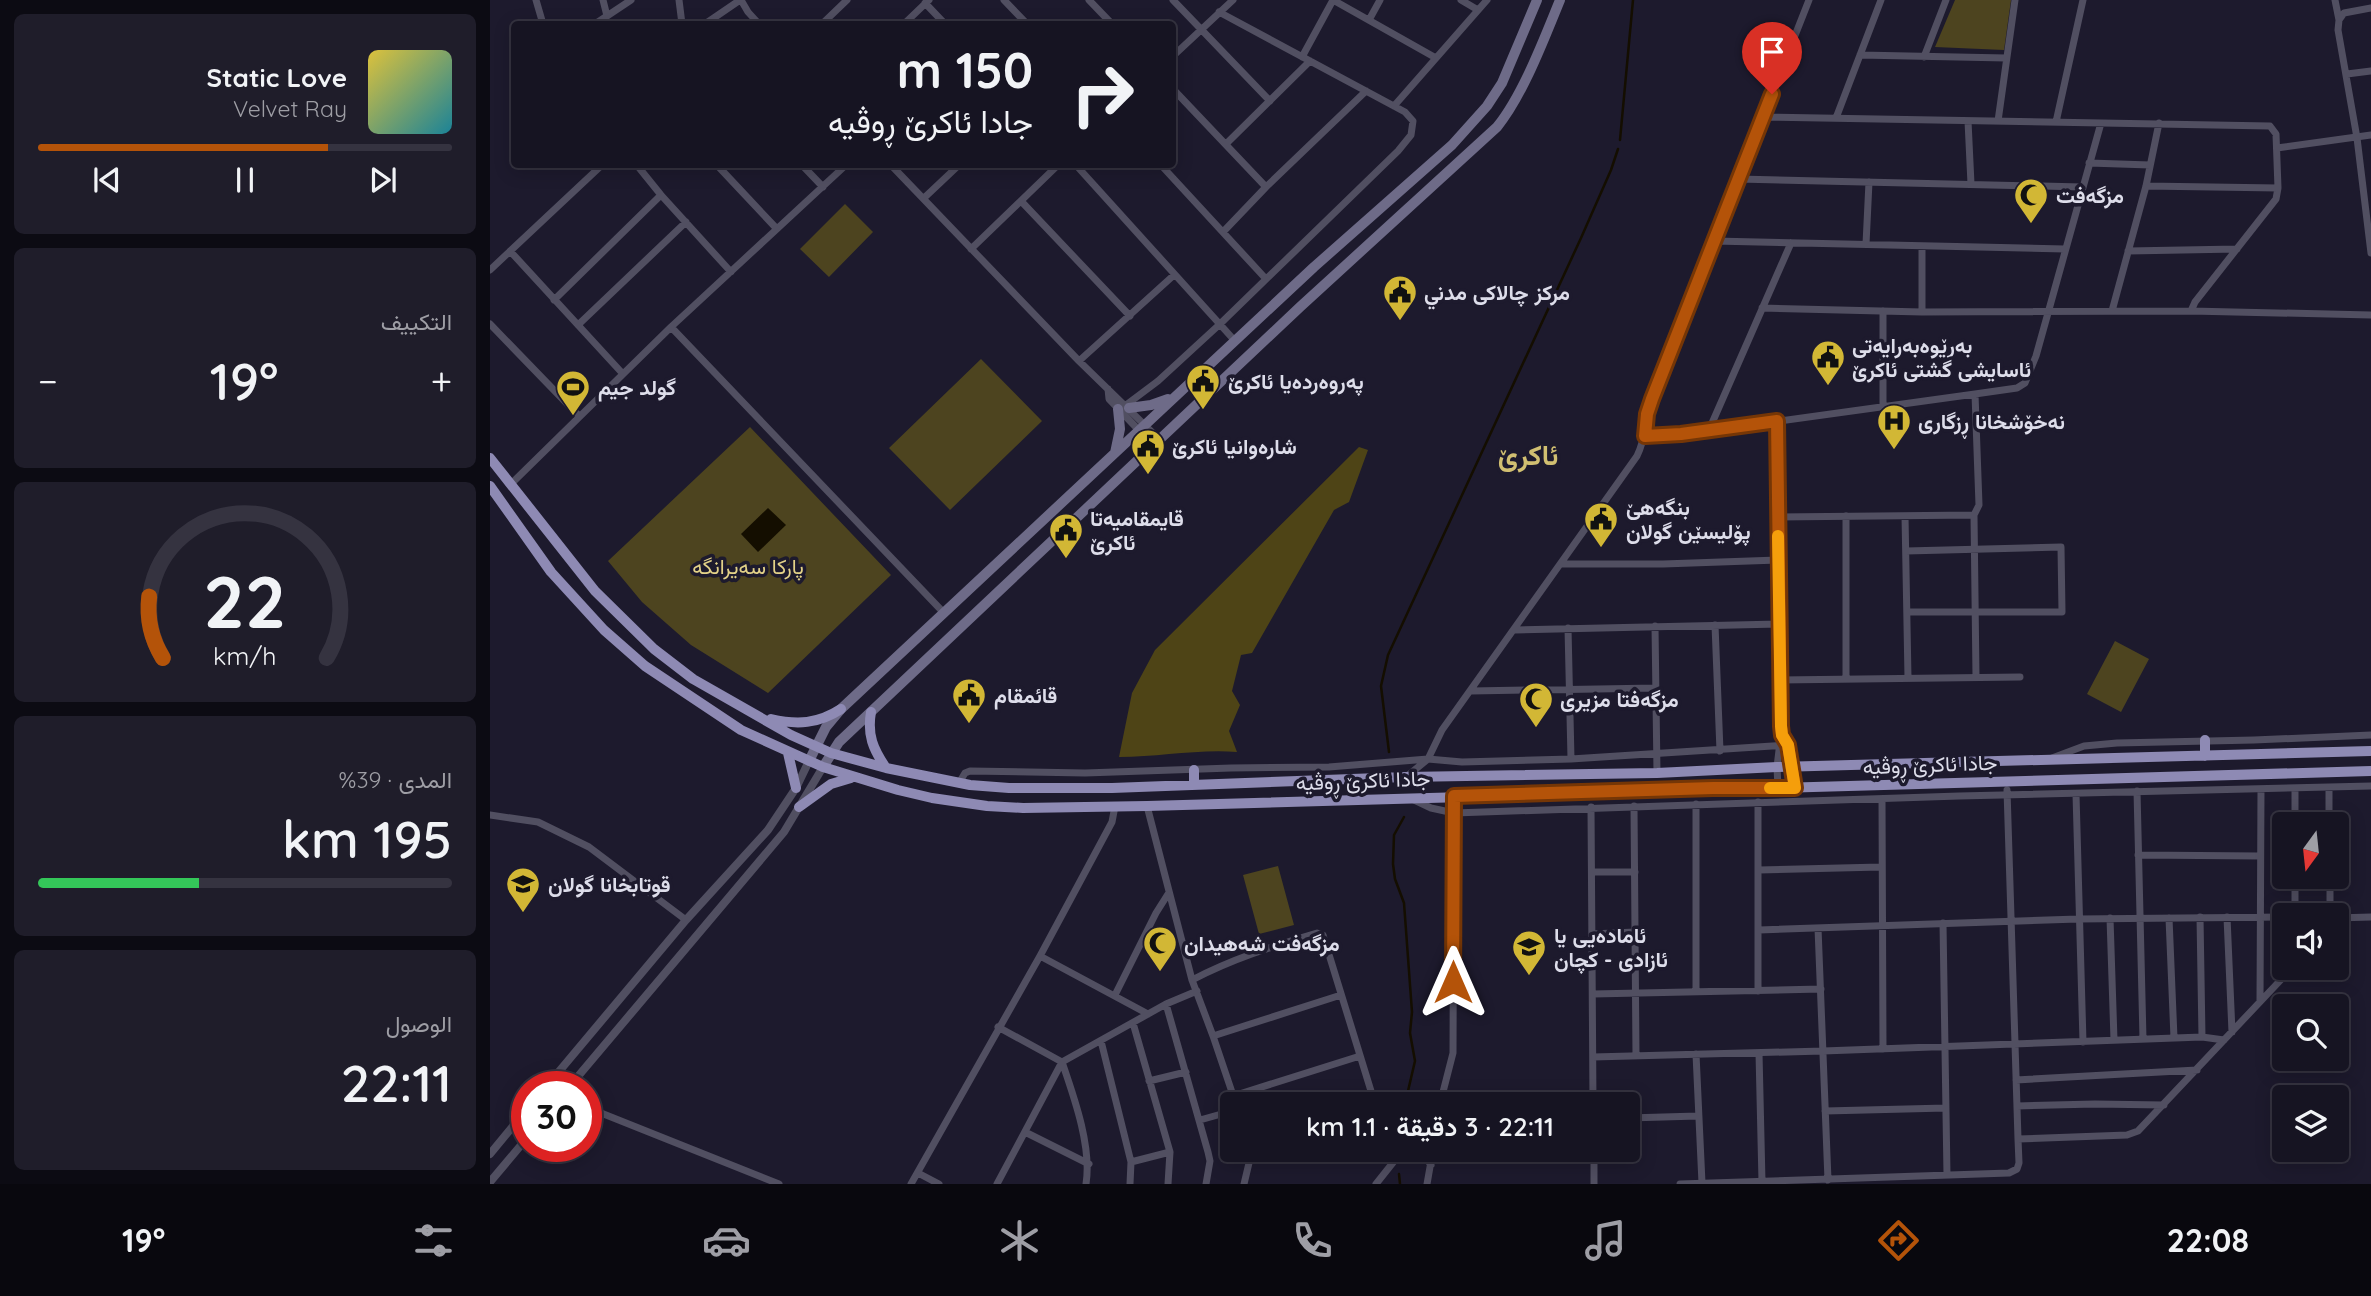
<!DOCTYPE html>
<html lang="ar">
<meta charset="utf-8">
<style>
:root{--surface:#161422;--page:#1f1d2a;--text:#f1f3f6;--muted:#9e9ea5;--line:#353340;--accent:#b45309}
body{margin:0;font-family:Quicksand,Vazirmatn,sans-serif;background:var(--page);color:var(--text);direction:rtl;height:100vh;display:flex;flex-direction:column;font-size:26px;white-space:nowrap}
*{box-sizing:border-box;margin:0}
p{font-size:23px;color:var(--muted)}
.icon{flex:none;width:38px;height:38px;fill:none;stroke:currentColor;stroke-width:2;stroke-linecap:round;stroke-linejoin:round}
.map{position:relative;flex:1;overflow:hidden;direction:ltr}
.side{display:flex;flex-direction:column;gap:14px;padding:14px;background:#0c0b13;width:490px}
.side>*{flex:none}
.guide{position:absolute;left:21px;top:21px;width:665px;height:147px;border-radius:7px;box-shadow:0 4px 18px #0003,0 0 0 2px var(--line);direction:rtl;background:#161422;color:var(--text);overflow:hidden}
.needle{width:46px;rotate:195deg}
.buttons{position:absolute;left:1782px;top:812px;display:grid;gap:14px}
.buttons a{display:grid;place-items:center;width:77px;height:77px;border-radius:7px;background:var(--surface);box-shadow:0 4px 18px #0003,0 0 0 2px var(--line);font-size:35px}
.speed{position:absolute;left:21px;top:1071px;display:flex;gap:14px;font-size:35px;font-weight:700;text-align:center}
.speed>*{display:grid;place-content:center;width:91px;height:91px;border-radius:50%;background:var(--surface);box-shadow:0 4px 18px #0003,0 0 0 2px var(--line);line-height:1}
.speed .limit{border:10px solid #d22;background:#fff;color:#111}
.pin{position:absolute;display:grid;place-items:center;width:60px;height:60px;color:#fff;margin:-72px -30px;border-radius:50% 50% 50% 0;rotate:-45deg;box-shadow:0 0 7px #0007}
.pin .icon{rotate:45deg}
.me{position:absolute;width:77px;margin:-38px;rotate:0deg;stroke-linejoin:round;filter:drop-shadow(0 0 5px #0008)}
.turn{display:flex;align-items:center;gap:24px;height:147px;padding:0 28px;font-size:32px}
.turn .icon{width:91px;height:91px;stroke-width:2.5}
.turn b{display:block;font-size:49px;line-height:60px}
.big{font-size:52px;font-weight:600;line-height:1.1}
.side .widget{flex:1;display:flex;flex-direction:column;justify-content:center;gap:10px;min-width:0;padding:0 24px;border-radius:10px;background:var(--page)}
.side .dial{align-items:center;gap:0}
.dial svg{height:182px;overflow:visible;fill:none;stroke:var(--line);stroke-width:7;stroke-linecap:round;text-anchor:middle}
.dial text{fill:var(--text);stroke:none}
.song{display:flex;align-items:center;gap:21px}
.cover{width:84px;height:84px;border-radius:10px;background:linear-gradient(135deg,hsl(50 70% 55%),hsl(190 70% 35%))}
.played{height:7px;border-radius:4px;background:linear-gradient(90deg,var(--accent) 70%,var(--line) 70%)}
.keys{display:flex;justify-content:space-around;direction:ltr}
.heat{display:flex;justify-content:space-between;align-items:center;font-size:38px;direction:ltr}
.charge{height:10px;border-radius:5px;background:linear-gradient(90deg,#34c759 39%,var(--line) 0)}
.trip{position:absolute;left:730px;top:1092px;width:420px;height:70px;border-radius:7px;background:var(--surface);box-shadow:0 4px 18px #0003,0 0 0 2px var(--line);font-weight:600;line-height:70px;text-align:center;direction:rtl}
.tab-bar{display:flex;height:112px;justify-content:space-around;align-items:center;background:#09080e;color:var(--muted)}
.tab-bar .icon{width:49px;height:49px}
.tab-bar .on{color:var(--accent)}
.tab-bar b{font-size:32px;color:var(--text)}
main{display:flex;flex:1;min-height:0}
.map>svg:first-child{display:block}
</style>
<main>
<div class="map">
<svg width="1881" height="1184" viewBox="0 0 1881 1184">
<rect width="100%" height="100%" fill="#1d1a2d"/>
<path fill="#4d441f" d="M 1465,0 L 1521,0 L 1514,50 L 1445,47 Z
M 355,204 L 383,232 L 339,277 L 310,249 Z
M 491,359 L 552,421 L 460,510 L 399,448 Z
M 260,427 L 401,575 L 278,693 L 201,645 L 152,602 L 118,561 Z
M 1625,641 L 1659,659 L 1631,712 L 1597,694 Z
M 788,866 L 804,925 L 769,934 L 753,875 Z"/>
<path fill="#4e4416" d="M 869,447 L 878,450 L 859,502 L 844,510 L 762,653 L 751,655 L 742,691 L 750,705 L 739,731 L 747,752 C 708,749 669,757 629,757 L 642,693 L 665,650 Z"/>
<path fill="#140e00" d="M 278,508 L 296,525 L 268,552 L 251,534 Z"/>
<g fill="none" stroke-linecap="round" stroke-linejoin="round">
<path stroke="#140e00" stroke-width="2.5" d="M 1130,140 L 1143,0
M 899,752 L 891,686 L 898,655 L 1091,238 L 1121,170 L 1128,149
M 910,1104 L 918,1091 L 925,1061 L 920,1033 L 922,1012 L 914,903 L 905,879 L 903,864 L 904,835 L 914,817
M 909,1174 L 910,1184"/>
<path stroke="#514f61" stroke-width="7" d="M 46,0 L 53,24
M 113,0 L 117,16
M 189,0 L 192,24
M 251,0 L 258,12 L 269,24
M 514,0 L 537,24
M 599,0 L 622,24
M 683,0 L 780,101
M 843,0 L 946,58
M 971,0 L 988,10
M 1845,0 L 1849,20
M 435,3 L 455,24
M 1881,8 L 1854,13 L 1849,20 L 1848,30 L 1867,138 L 1881,253
M 879,20 L 890,0
M 105,24 L 141,0
M 215,24 L 250,0
M 332,24 L 357,0
M 414,24 L 439,0
M 1370,55 L 1516,58
M 682,57 L 743,0
M 812,57 L 843,0
M 1434,57 L 1456,0
M 1857,74 L 1881,71
M 682,88 L 776,187
M 904,106 L 997,0
M 1273,117 L 1780,126 L 1786,134 L 1788,188 L 1786,199 L 1705,302 L 1701,311
M 1346,118 L 1391,0
M 1478,121 L 1481,184
M 1508,121 L 1525,0
M 1566,122 L 1593,0
M 737,143 L 820,61
M 1787,148 L 1881,135
M 1599,163 L 1660,165
M 146,164 L 171,195 L 241,272
M 226,164 L 287,229
M 311,164 L 333,187
M 400,164 L 589,361 L 669,439
M 585,164 L 745,341
M 670,164 L 776,279
M 1248,179 L 1592,187
M 1656,186 L 1788,188
M 434,198 L 470,164
M 531,201 L 640,316
M 733,232 L 776,187 L 876,91
M 1224,241 L 1575,249
M 1376,244 L 1379,182
M 481,249 L 569,164
M 20,251 L 133,374
M 1638,251 L 1747,249
M 0,270 L 113,164
M 64,300 L 171,195
M 1272,308 L 1432,312 L 1701,311 L 1881,315
M 1393,311 L 1393,406
M 1622,311 L 1656,186 L 1669,123
M 1432,312 L 1432,246
M 0,324 L 89,416
M 88,325 L 196,222
M 181,327 L 454,613
M 589,361 L 684,275
M 618,389 L 619,399 L 663,445
M 1485,394 L 1489,505 L 1484,515 L 1486,677
M 636,405 L 668,381 L 730,324 L 908,151 L 921,135 L 923,121 L 915,112 L 729,12
M 1287,421 L 1291,726 L 1292,735 L 1298,745 L 1305,788
M 1219,430 L 1301,243
M 1155,436 L 1232,429 L 1485,394 L 1527,388 L 1535,383 L 1546,356 L 1611,123
M 20,485 L 181,327 L 357,164
M 1356,516 L 1356,679
M 1415,516 L 1418,678
M 1288,517 L 1484,515
M 1416,551 L 1571,547 L 1572,612 L 1417,612
M 1072,564 L 1173,564 L 1288,560
M 1225,625 L 1230,751
M 1165,626 L 1167,773
M 1078,628 L 1081,759
M 1025,630 L 1289,624
M 1290,680 L 1530,677
M 981,691 L 1166,688
M 1562,758 L 1594,746 L 1627,743 L 1764,740 L 1881,735
M 916,777 L 938,759 L 952,730 L 1147,456 C 1156,438 1156,419 1162,399 L 1319,0
M 469,783 L 475,773 L 480,771 L 595,773 L 741,768 L 839,767 L 938,759 L 972,762 L 1081,759 L 1298,745
M 1839,787 L 1839,824
M 1288,788 L 1287,767 L 1290,742
M 1805,789 L 1805,824
M 1647,791 L 1653,1039
M 1586,794 L 1593,1042
M 922,799 L 941,808 L 964,813 L 1469,796 L 1881,786
M 1392,799 L 1393,1049
M 1268,802 L 1268,991
M 1206,804 L 1206,992
M 657,806 L 702,980 L 723,1036 L 746,1104
M 1144,806 L 1146,1056
M 1101,807 L 1103,1104
M 0,815 L 48,822 L 99,847 L 196,920
M 1648,855 L 1770,856
M 1269,870 L 1391,867
M 1102,872 L 1145,872
M 1805,877 L 1805,915
M 1840,877 L 1840,915
M 1710,917 L 1712,1037
M 1737,917 L 1742,1032
M 1620,918 L 1624,1040
M 1679,918 L 1684,1038
M 1846,918 L 1881,917
M 1453,923 L 1457,1175
M 1328,928 L 1338,1180
M 1269,930 L 1588,919 L 1794,917
M 1102,934 L 1145,932
M 550,956 L 658,1014
M 702,980 C 742,959 783,946 827,933 L 833,935 L 885,1104
M 1103,994 L 1331,989
M 625,995 L 666,913 L 678,894
M 1770,1001 L 1771,789
M 676,1004 L 718,1152 L 720,1161 L 716,1184
M 643,1023 L 680,1152 L 678,1184
M 508,1027 L 572,1062 C 584,1097 602,1147 596,1184
M 723,1036 L 851,995
M 611,1041 L 641,1162 L 640,1184
M 1269,1053 L 1272,1182
M 1206,1054 L 1212,1183
M 1103,1057 L 1333,1051 L 1712,1037 L 1734,1040
M 1526,1080 L 1707,1070
M 659,1081 L 696,1072
M 743,1096 L 870,1056
M 947,1104 L 953,1092 L 963,1053 L 964,796
M 1527,1106 L 1605,1104 L 1674,1105
M 96,1107 L 289,1184
M 1335,1111 L 1456,1108
M 1138,1118 L 1208,1116
M 710,1120 L 742,1111
M 535,1132 L 599,1164
M 1528,1139 L 1637,1135 L 1648,1131 L 1802,968
M 906,1150 C 919,1158 928,1146 941,1165
M 1104,1150 L 1104,1184
M 865,1156 L 872,1150
M 641,1162 L 680,1152
M 428,1173 L 449,1184
M 421,1184 L 550,956 L 622,822 L 625,806
M 507,1184 L 572,1062 L 676,1004 L 707,991
M 754,1184 L 759,1163 L 759,1150
M 886,1184 L 913,1150
M 937,1184 L 943,1150
M 1190,1184 L 1519,1173 L 1527,1169 L 1529,1163 L 1528,1139 L 1517,790"/>
<path stroke="#514f61" stroke-width="8" d="M 56,1087 L 196,920 L 278,830 L 306,788 L 319,761
M 79,1087 L 294,832 L 333,767
M 0,1154 L 37,1109
M 0,1182 L 37,1138"/>
<path stroke="#6e6b88" stroke-width="10" d="M 639,408 L 661,405 L 678,399
M 625,453 L 630,429 L 628,409
M 319,761 L 336,727 L 351,709 L 824,267 L 962,145 L 997,106 L 1012,83 L 1047,0
M 333,767 L 349,742 L 810,307 L 1007,127 C 1033,95 1054,39 1070,0"/>
<path stroke="#8e8ab4" stroke-width="10" d="M 0,458 L 105,591 L 164,649 L 203,679 L 301,735 L 341,753 L 396,768 L 480,785 L 519,788 L 622,788 L 916,777 L 1167,773 L 1287,767 L 1881,751
M 0,486 L 61,572 L 114,630 L 155,666 L 251,730 L 333,767 L 408,790 L 442,798 L 497,806 L 533,808 L 657,806 L 1881,771
M 381,712 C 377,735 383,749 396,768
M 281,719 C 307,725 328,724 351,709
M 1715,740 L 1715,756
M 298,753 L 306,788
M 704,770 L 704,785
M 309,807 L 341,784 L 361,778"/>
</g>
<g fill="none" stroke-linecap="round" stroke-linejoin="round">
<g stroke="#753606" stroke-width="18">
<path id="route" d="M 963,982 L 964,796 L 1223,788 L 1305,788 L 1298,745 L 1292,735 L 1291,726 L 1287,421 L 1191,434 L 1155,436 L 1157,414 L 1162,399 L 1282,94"/>
</g>
<use href="#route" stroke="#b45309" stroke-width="12"/>
<path stroke="#f59e0b" stroke-width="12" d="M 1280,788 L 1305,788 L 1298,745 L 1292,735 L 1291,726 L 1288,536"/>
</g>
<defs>
<g id="mosque-pin" transform="scale(1.75)"><path d="M0 17L-7.5 6A9.5 9.5 0 1 1 7.5 6Z" fill="#d2b735" stroke="#1d1a2d"/><path d="M3.5-4.9A6 6 0 1 0 3.5 4.9A5 5 0 1 1 3.5-4.9Z" fill="#111"/></g>
<g id="civic-pin" transform="scale(1.75)"><path d="M0 17L-7.5 6A9.5 9.5 0 1 1 7.5 6Z" fill="#d2b735" stroke="#1d1a2d"/><path d="M-.6-6.5H3V-4.5H.6V-3L4-1V1h2V6H-6V1h2V-1L-.6-3ZM-1.2 2.5V6h2.4V2.5Z" fill="#111"/></g>
<g id="stadium-pin" transform="scale(1.75)"><path d="M0 17L-7.5 6A9.5 9.5 0 1 1 7.5 6Z" fill="#d2b735" stroke="#1d1a2d"/><path d="M0-5a6.5 5 0 1 0 0 10a6.5 5 0 1 0 0-10ZM-3.5-1.8h7v3.6h-7Z" fill="#111"/></g>
<g id="hospital-pin" transform="scale(1.75)"><path d="M0 17L-7.5 6A9.5 9.5 0 1 1 7.5 6Z" fill="#d2b735" stroke="#1d1a2d"/><path d="M-5-5h3v3.5h4V-5h3V5h-3V1.5h-4V5h-3Z" fill="#111"/></g>
<g id="school-pin" transform="scale(1.75)"><path d="M0 17L-7.5 6A9.5 9.5 0 1 1 7.5 6Z" fill="#d2b735" stroke="#1d1a2d"/><path d="M0-5L7-2L0 1L-7-2ZM-4 1L0 2.5L4 1V4Q0 6-4 4Z" fill="#111"/></g>
</defs>
<g fill-rule="evenodd">
<use href="#mosque-pin" x="1541" y="195"/>
<use href="#civic-pin" x="910" y="292"/>
<use href="#civic-pin" x="1338" y="357"/>
<use href="#civic-pin" x="713" y="381"/>
<use href="#stadium-pin" x="83" y="387"/>
<use href="#hospital-pin" x="1404" y="421"/>
<use href="#civic-pin" x="658" y="446"/>
<use href="#civic-pin" x="1111" y="519"/>
<use href="#civic-pin" x="576" y="530"/>
<use href="#civic-pin" x="479" y="695"/>
<use href="#mosque-pin" x="1046" y="699"/>
<use href="#school-pin" x="33" y="884"/>
<use href="#mosque-pin" x="670" y="943"/>
<use href="#school-pin" x="1039" y="947"/>
</g>
<g text-anchor="middle" dominant-baseline="central" stroke-width="7" stroke-linejoin="round" paint-order="stroke">
<g font-size="21" font-weight="bold" fill="#ddddea" stroke="#1d1a2d" text-anchor="start">
<text x="1566" y="195">مزگەفت</text>
<text x="934" y="292">مركز چالاکى مدني</text>
<text x="1362" y="345">بەرێوەبەرایەتی<tspan x="1362" dy="24">ئاسایشی گشتی ئاکرێ</tspan></text>
<text x="738" y="381">پەروەردەیا ئاكرێ</text>
<text x="108" y="387">گولد جیم</text>
<text x="1428" y="421">نەخۆشخانا ڕزگاری</text>
<text x="682" y="446">شارەوانیا ئاکرێ</text>
<text x="1136" y="507">بنگە‌ھێ<tspan x="1136" dy="24">پۆلیسێن گولان</tspan></text>
<text x="600" y="518">قایمقامیەتا<tspan x="600" dy="24">ئاکرێ</tspan></text>
<text x="504" y="695">قائمقام</text>
<text x="1070" y="699">مزگەفتا مزیری</text>
<text x="58" y="884">قوتابخانا گولان</text>
<text x="1064" y="935">ئامادەیی یا<tspan x="1064" dy="24">ئازادی - کچان</tspan></text>
<text x="694" y="943">مزگەفت شه‌هيدان</text>
</g>
<g font-size="21" fill="#e3d288" stroke="#1d1a2d">
<text x="258" y="566">پارکا سەیرانگه</text>
</g>
<g font-size="21" fill="#ddddea" stroke="#1d1a2d">
<text transform="translate(1440 764) rotate(-2)">جادا ئاکرێ ڕوڤیە</text>
<text transform="translate(873 780) rotate(-2)">جادا ئاکرێ ڕوڤیە</text>
</g>
<g font-size="28" font-weight="bold" fill="#d1bf71" stroke="#1d1a2d">
<text x="1038" y="454">ئاکرێ</text>
</g>
</g>
</svg>
<div class="buttons">
<a><svg class="needle" viewBox="-14 -14 28 28"><path d="M0-13l5 13h-10z" fill="#e53935"/><path d="M0 13l5-13h-10z" fill="#9e9ea5"/></svg></a>
<a><svg class="icon" aria-label="sound" viewBox="0 0 24 24"><path d="M4 9h4l5-4v14l-5-4H4zM17 9q2 3 0 6"/></svg></a>
<a><svg class="icon" aria-label="search" viewBox="0 0 24 24"><circle cx="10" cy="10" r="6"/><path d="M15 15l6 6"/></svg></a>
<a><svg class="icon" aria-label="layers" viewBox="0 0 24 24"><path d="M12 4l9 5-9 5-9-5zM3 14l9 5 9-5"/></svg></a>
</div>
<div class="speed"><div class="limit">30</div></div>
<div class="pin" style="left:1282px;top:94px;background:#d93025"><svg class="icon" aria-label="arrive" viewBox="0 0 24 24"><path d="M6 21V4h12l-3 4 3 4H6"/></svg></div>
<svg class="me" style="left:963px;top:982px" viewBox="-20 -20 40 40"><path d="M0-17L14 15 0 8-14 15z" fill="#b45309" stroke="#fff" stroke-width="4"/></svg>
<div class="trip">22:11 · 3 دقيقة · 1.1 km</div>
<div class="guide">
<div class="turn"><svg class="icon" aria-label="right" viewBox="0 0 24 24"><path d="M7 20v-9h11M14 6l5 5-5 5"/></svg><div><b>150 m</b>جادا ئاکرێ ڕوڤیە</div></div>
</div>
</div>
<section class="side">
<div class="widget">
<div class="song"><i class="cover"></i><div><b>Static Love</b><p>Velvet Ray</p></div></div>
<div class="played"></div>
<div class="keys"><svg class="icon" aria-label="previous" viewBox="0 0 24 24"><path d="M18 5L8 12l10 7zM5 5v14"/></svg><svg class="icon" aria-label="pause" viewBox="0 0 24 24"><path d="M8 5v14M16 5v14"/></svg><svg class="icon" aria-label="next" viewBox="0 0 24 24"><path d="M6 5l10 7-10 7zM19 5v14"/></svg></div>
</div>
<div class="widget"><p>التكييف</p>
<div class="heat"><a>−</a><b class="big">19°</b><a>+</a></div>
</div>
<div class="widget dial"><svg viewBox="0 0 100 80">
<path d="M14 69A42 42 0 1 1 86 69"/>
<path d="M14 69A42 42 0 0 1 8 42" stroke="#b45309"/>
<text x="50" y="56" font-size="32" font-weight="700">22</text>
<text x="50" y="72" font-size="11">km/h</text>
</svg></div>
<div class="widget"><p>المدى · 39%</p><b class="big">195 km</b><div class="charge"></div></div>
<div class="widget"><p>الوصول</p><b class="big">22:11</b></div>
</section>
</main>
<nav class="tab-bar">
<b>22:08</b>
<svg class="icon on" aria-label="directions" viewBox="0 0 24 24"><path d="M12 3l9 9-9 9-9-9zM9 14v-3h6M13 9l2 2-2 2"/></svg>
<svg class="icon" aria-label="music" viewBox="0 0 24 24"><path d="M9 18V5l10-2v13"/><circle cx="6" cy="18" r="3"/><circle cx="16" cy="16" r="3"/></svg>
<svg class="icon" aria-label="phone" viewBox="0 0 24 24"><path d="M5 4h4l2 5-3 2q2 4 5 5l2-3 5 2v4C11 20 4 13 5 4z"/></svg>
<svg class="icon" aria-label="climate" viewBox="0 0 24 24"><path d="M12 3v18M4 7l16 10M4 17L20 7"/></svg>
<svg class="icon" aria-label="car" viewBox="0 0 24 24"><path d="M5 17H2v-5l4-1 3-4h7l3 4 3 1v5h-3M9 17h6M6 11h13"/><circle cx="7" cy="17" r="2"/><circle cx="17" cy="17" r="2"/></svg>
<svg class="icon" aria-label="filters" viewBox="0 0 24 24"><path d="M4 7h16M4 17h16"/><circle cx="9" cy="7" r="2"/><circle cx="15" cy="17" r="2"/></svg>
<b>19°</b>
</nav>
